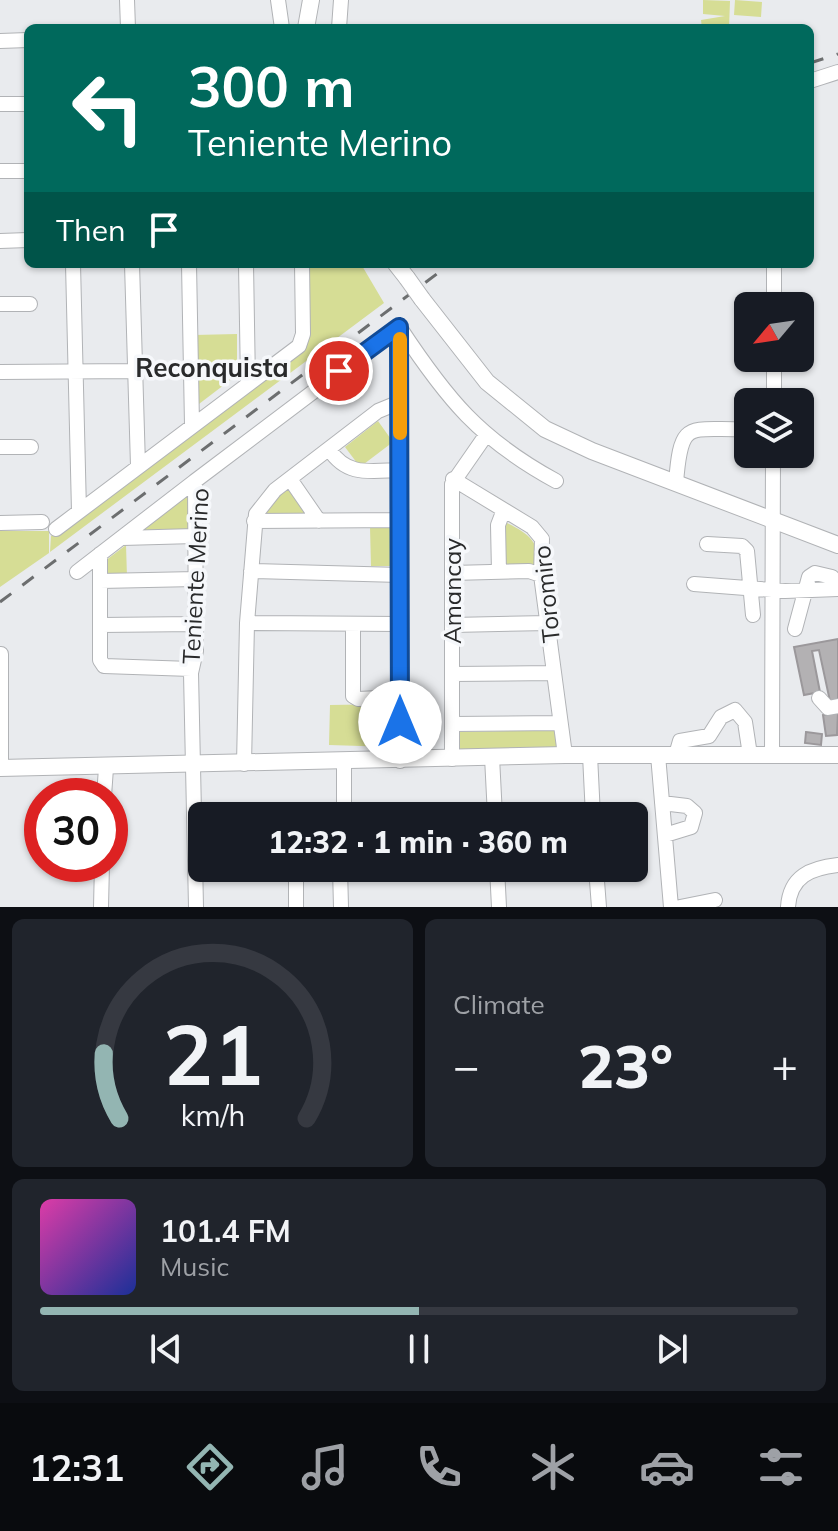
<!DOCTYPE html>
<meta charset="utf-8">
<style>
:root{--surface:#171b24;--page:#20242c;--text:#f1f3f6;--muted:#9ea1a6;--line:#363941;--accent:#93b5b2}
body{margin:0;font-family:Mulish,sans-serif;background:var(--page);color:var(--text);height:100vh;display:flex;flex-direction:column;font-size:30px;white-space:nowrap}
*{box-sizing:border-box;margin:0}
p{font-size:26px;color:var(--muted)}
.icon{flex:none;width:44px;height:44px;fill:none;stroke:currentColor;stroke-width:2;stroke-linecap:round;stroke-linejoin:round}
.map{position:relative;height:907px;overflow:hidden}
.drawer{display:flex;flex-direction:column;gap:12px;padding:12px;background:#0d0f14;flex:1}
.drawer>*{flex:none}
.guide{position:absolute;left:24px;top:24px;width:790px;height:244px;border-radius:12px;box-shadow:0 2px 6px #0004;background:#00695c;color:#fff;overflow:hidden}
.needle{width:52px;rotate:241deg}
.tools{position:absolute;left:734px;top:292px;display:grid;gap:16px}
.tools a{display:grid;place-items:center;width:80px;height:80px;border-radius:12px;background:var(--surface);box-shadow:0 2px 6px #0004;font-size:40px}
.speed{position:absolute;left:24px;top:778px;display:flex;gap:16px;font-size:40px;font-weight:700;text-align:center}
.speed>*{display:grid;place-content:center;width:104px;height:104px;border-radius:50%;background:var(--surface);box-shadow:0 2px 6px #0004;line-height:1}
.speed .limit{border:12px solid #d22;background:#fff;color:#111}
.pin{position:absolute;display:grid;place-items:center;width:68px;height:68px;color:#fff;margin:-34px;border:4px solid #fff;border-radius:50%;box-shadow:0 2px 8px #0007}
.me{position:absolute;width:88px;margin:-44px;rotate:0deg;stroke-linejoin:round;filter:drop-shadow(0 0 6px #0008)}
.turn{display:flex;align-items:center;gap:28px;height:168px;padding:0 32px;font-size:36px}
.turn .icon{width:104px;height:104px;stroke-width:2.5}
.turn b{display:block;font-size:56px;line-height:68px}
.then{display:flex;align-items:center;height:76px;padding:0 32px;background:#0003;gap:16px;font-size:30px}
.big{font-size:60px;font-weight:800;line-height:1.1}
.drawer .widget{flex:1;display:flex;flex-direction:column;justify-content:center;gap:12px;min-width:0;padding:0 28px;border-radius:12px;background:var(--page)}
.drawer .dial{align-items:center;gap:0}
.dial svg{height:208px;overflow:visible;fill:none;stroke:var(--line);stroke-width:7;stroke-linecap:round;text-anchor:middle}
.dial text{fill:var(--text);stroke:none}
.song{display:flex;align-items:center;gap:24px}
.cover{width:96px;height:96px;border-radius:12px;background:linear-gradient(135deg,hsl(320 70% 55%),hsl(230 70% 35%))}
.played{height:8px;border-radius:4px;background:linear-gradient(90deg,var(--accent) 50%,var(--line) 50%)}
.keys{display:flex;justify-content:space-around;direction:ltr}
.heat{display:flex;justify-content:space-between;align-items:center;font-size:44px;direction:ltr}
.drawer .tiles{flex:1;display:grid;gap:12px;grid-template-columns:1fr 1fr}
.widget:last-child{grid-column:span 2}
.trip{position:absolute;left:188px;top:802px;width:460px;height:80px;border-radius:12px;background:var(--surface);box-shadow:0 2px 6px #0004;font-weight:800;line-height:80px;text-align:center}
.tab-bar{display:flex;height:128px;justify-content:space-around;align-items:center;background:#090b0e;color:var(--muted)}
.tab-bar .icon{width:56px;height:56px}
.tab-bar .active{color:var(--accent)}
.tab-bar b{font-size:36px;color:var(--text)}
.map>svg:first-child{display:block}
</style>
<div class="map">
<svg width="838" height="907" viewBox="0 0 838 907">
<rect width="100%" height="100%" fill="#e9ebee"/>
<path fill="#d6dd95" d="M 703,0 L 730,1 L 729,28 L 702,28 L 701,20 L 725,16 L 703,14 Z
M 735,0 L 762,2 L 761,17 L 734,15 Z
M 308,264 L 361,264 L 384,303 L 50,552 L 51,536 L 309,340 Z
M 237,334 L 237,375 L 195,407 L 194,335 Z
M 378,421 L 393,442 L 360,467 L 345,447 Z
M 290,486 L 311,515 L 270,516 L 264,511 L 272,499 Z
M 189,493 L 190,532 L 134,533 Z
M 503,521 C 526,532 540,540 540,568 L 505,568 Z
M 393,526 L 394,566 L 371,566 L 370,527 Z
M 0,531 L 49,531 L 49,553 L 0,587 Z
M 126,545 L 127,577 L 105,578 L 105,561 Z
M 392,704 L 393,747 L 329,745 L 330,705 Z
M 555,730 L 557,747 L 460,752 L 458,732 Z"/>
<path fill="#b3b1b3" stroke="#9b989b" stroke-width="2" d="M 838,639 L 838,705 L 831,706 L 819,650 L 812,651 L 820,692 L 804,695 L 794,647 Z
M 838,712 L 837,735 L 826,736 L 823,715 Z
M 806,732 L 822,734 L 821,745 L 805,743 Z"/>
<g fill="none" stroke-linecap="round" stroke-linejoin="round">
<g stroke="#b1b3b6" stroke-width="16">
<path id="minor" d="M 127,0 L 128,28
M 278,0 L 282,28
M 339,28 L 341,0
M 0,41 L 28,40
M 810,81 L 838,72
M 0,104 L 28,104
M 0,171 L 28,171
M 0,241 L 28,240
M 73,264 L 79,511
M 132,264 L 138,466
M 189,264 L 192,425
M 246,264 L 248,383
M 0,304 L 30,304
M 774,306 L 774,264
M 399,327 L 400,761
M 400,328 C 447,399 479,439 556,481
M 0,372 L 134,371
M 774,402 L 774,358
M 0,447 L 31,447
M 329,449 C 347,477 370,471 400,470
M 290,479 L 319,521
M 453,479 L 532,527 L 542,539 L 541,575 L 565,755
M 676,483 C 681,417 688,431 748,429
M 254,521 L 400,520
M 0,523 L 42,522
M 56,529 L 299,346 L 303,334 L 302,264
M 122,538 L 195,536
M 707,544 L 742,546 L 747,551 L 753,615
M 100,554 L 100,660 L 104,666 L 191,669
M 251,571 L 400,575
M 77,572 L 195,481
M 499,572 L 498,525 L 503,512
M 452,573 L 529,571 L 541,575
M 100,581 L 196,579
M 694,584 L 785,591 L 838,589
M 247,623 L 400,624
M 353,624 L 353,696 L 358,699 L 400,697
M 101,625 L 196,624
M 452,625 L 549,623
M 795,629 L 809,577 L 815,573 L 832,577 L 838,586
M 1,654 L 1,768
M 452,674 L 554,673
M 819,698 L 828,708 L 838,706
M 452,724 L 560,723
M 590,755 L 593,816
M 658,755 L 671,907
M 676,755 L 680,741 L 709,736 L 721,717 L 735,710 L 745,722 L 750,755
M 772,755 L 773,454
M 492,757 L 495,816
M 452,759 L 452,484 L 486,435
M 344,761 L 344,816
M 244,764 L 247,623 L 256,514 L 275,490 L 378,411 L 400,402
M 104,796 L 106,768
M 662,803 L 687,806 L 695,813 L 691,827 L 665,835
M 296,868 L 296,907
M 340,868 L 341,907
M 497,868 L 499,907
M 596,868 L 599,907
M 101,907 L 102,864
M 196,907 L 191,673 L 196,651 L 195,481 L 399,327
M 680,907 L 715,900
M 788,907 C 790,876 811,868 838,865"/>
</g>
<g stroke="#b1b3b6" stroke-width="18">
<path id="major" d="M 306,28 L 311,0
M 396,264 L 407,278
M 422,299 L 487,382 L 545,429 L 592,451 L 838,545
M 0,768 L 565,755 L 838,755"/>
</g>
<use href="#minor" stroke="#fff" stroke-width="14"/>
<use href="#major" stroke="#fff" stroke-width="16"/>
<path stroke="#6c6e6f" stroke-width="3" stroke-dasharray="14 14" stroke-linecap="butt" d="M 810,63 L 838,54
M 0,602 L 450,264"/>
<g stroke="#b1b3b6" stroke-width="18" stroke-linecap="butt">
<path id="major-bridge" d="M 407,278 L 422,299"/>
</g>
<use href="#major-bridge" stroke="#fff" stroke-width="16"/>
</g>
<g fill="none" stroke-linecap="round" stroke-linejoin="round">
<g stroke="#114b97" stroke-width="20">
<path id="route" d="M 339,371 L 399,327 L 400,722"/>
</g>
<use href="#route" stroke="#1a73e8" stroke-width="14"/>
<path stroke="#f59e0b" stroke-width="14" d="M 400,339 L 400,433"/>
</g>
<g text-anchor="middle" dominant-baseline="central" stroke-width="7" stroke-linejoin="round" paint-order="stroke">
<g font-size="24" fill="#292a2b" stroke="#f6f8fb">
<text transform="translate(195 576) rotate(-87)">Teniente Merino</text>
<text transform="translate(452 591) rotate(-90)">Amancay</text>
<text transform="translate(546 594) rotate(-96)">Toromiro</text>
</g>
<g font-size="26" font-weight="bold" fill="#292a2b" stroke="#f6f8fb">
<text x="212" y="367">Reconquista</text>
</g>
</g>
</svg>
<div class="tools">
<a><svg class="needle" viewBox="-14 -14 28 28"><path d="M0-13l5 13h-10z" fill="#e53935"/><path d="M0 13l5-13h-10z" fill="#9ea1a6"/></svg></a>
<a><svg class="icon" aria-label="layers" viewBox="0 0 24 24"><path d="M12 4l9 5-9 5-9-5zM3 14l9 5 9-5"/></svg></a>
</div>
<div class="speed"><div class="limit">30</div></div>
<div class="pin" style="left:339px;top:371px;background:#d93025"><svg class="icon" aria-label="arrive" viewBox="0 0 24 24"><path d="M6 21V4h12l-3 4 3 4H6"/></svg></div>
<svg class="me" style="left:400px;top:722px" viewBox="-20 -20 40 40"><circle r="19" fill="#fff"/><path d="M0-13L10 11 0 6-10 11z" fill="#1a73e8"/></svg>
<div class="trip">12:32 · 1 min · 360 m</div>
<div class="guide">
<div class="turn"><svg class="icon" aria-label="left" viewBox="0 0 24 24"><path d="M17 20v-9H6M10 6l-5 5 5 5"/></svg><div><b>300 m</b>Teniente Merino</div></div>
<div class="then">Then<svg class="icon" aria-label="arrive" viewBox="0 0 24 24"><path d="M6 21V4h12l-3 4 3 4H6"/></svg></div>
</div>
</div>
<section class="drawer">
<div class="tiles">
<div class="widget dial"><svg viewBox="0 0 100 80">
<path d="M14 69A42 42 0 1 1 86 69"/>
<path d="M14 69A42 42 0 0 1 8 44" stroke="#93b5b2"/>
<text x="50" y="56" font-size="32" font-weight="700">21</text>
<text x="50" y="72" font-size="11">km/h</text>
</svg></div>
<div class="widget"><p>Climate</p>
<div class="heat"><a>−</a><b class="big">23°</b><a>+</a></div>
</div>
<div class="widget">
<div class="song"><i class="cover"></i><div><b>101.4 FM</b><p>Music</p></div></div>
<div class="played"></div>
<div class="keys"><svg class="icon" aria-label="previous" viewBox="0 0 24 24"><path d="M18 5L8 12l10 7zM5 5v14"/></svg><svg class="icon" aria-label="pause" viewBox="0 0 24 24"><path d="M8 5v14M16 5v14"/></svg><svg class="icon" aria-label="next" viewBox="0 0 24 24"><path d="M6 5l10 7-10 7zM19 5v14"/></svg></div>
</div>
</div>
</section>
<nav class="tab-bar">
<b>12:31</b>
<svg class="icon active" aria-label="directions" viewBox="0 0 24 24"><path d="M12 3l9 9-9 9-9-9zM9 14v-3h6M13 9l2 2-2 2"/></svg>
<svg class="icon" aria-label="music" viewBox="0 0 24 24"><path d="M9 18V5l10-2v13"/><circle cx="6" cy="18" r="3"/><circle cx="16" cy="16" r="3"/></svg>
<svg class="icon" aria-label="phone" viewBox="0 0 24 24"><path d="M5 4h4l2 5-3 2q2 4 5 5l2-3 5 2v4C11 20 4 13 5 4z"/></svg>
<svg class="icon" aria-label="climate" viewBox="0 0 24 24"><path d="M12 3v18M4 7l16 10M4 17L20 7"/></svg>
<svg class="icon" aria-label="car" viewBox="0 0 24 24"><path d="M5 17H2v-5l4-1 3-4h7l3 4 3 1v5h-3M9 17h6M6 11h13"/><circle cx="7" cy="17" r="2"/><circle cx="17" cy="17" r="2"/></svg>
<svg class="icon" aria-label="filters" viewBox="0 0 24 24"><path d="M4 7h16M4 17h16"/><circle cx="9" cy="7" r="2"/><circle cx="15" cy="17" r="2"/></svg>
</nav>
